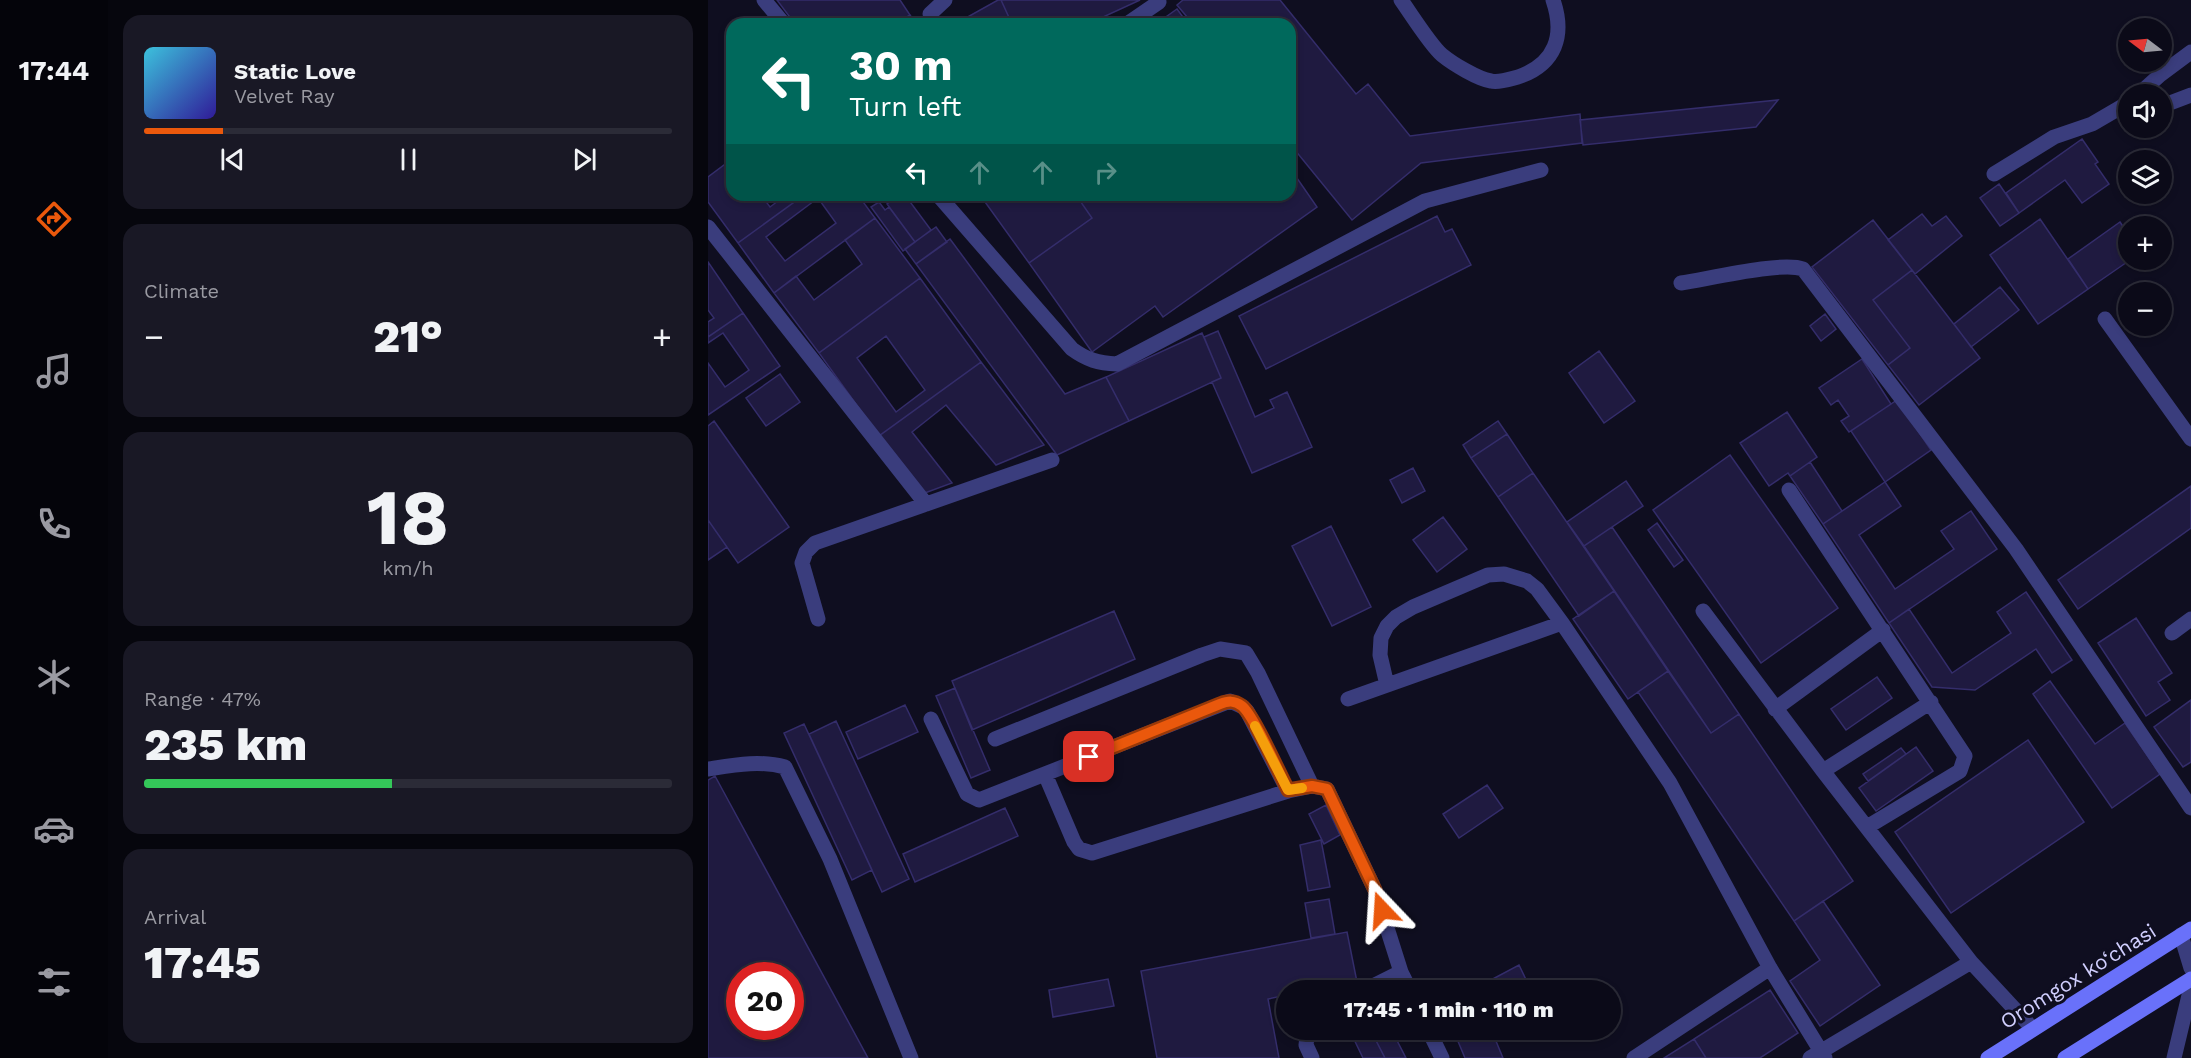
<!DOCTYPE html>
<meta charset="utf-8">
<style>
:root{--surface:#0b0a18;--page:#191825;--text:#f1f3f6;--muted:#9a9aa2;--line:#2b2b37;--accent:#ea580c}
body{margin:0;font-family:"Work Sans",sans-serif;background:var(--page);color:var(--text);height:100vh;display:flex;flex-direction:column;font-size:22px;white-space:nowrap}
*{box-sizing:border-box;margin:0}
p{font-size:20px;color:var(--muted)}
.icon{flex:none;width:33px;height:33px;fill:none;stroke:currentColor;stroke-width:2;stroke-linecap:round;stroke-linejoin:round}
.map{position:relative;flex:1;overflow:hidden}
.sheet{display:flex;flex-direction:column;gap:15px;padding:15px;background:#06060d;width:600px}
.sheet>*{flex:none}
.top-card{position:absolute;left:18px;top:18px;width:570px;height:183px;border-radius:18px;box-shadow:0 3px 9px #0003,0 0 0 2px var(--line);background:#00695c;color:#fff;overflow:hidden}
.needle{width:39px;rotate:286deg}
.controls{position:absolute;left:1410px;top:18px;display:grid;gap:12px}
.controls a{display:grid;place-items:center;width:54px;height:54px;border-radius:50%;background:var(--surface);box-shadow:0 3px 9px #0003,0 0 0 2px var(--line);font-size:30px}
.speed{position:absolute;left:18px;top:962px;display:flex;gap:12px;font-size:30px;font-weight:700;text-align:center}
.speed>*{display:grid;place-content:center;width:78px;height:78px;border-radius:50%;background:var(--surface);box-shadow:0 3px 9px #0003,0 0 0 2px var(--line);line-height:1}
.speed .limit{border:9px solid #d22;background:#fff;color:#111}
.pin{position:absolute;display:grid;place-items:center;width:51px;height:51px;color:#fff;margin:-26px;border-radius:12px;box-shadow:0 3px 9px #0006}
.me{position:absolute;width:66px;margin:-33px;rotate:340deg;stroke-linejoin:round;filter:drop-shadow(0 0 4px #0008)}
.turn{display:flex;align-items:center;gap:21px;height:126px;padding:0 24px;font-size:27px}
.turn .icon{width:78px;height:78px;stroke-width:2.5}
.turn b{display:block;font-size:42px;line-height:51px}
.lanes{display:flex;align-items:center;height:57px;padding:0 24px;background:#0003;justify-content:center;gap:30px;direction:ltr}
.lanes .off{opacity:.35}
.big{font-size:45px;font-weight:800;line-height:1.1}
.sheet .tile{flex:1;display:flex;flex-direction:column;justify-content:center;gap:9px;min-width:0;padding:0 21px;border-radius:18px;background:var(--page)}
.sheet .dial{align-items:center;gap:0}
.dial b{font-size:78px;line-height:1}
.song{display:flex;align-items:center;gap:18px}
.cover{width:72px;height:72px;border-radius:9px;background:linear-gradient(135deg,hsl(190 70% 55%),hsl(250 70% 35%))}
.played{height:6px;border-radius:3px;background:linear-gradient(90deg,var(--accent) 15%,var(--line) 15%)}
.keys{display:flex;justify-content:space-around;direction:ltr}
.heat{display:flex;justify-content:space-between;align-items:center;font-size:33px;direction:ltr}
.charge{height:9px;border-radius:4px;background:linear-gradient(90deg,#34c759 47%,var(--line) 0)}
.trip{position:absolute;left:568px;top:980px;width:345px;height:60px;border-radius:30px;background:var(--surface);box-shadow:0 3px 9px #0003,0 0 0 2px var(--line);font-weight:800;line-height:60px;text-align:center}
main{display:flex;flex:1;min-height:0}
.tabs{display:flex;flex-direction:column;width:108px;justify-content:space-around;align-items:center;background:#04040a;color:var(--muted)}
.tabs .icon{width:42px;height:42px}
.tabs .current{color:var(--accent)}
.tabs b{font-size:27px;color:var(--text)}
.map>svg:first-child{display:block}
</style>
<main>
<nav class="tabs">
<b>17:44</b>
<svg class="icon current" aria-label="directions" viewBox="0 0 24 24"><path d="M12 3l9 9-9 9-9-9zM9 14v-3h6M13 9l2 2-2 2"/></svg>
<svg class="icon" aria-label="music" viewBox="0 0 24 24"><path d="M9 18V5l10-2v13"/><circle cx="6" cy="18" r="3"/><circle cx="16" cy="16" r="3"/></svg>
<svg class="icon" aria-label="phone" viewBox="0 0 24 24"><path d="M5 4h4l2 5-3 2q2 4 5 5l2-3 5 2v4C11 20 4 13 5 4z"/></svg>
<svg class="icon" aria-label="climate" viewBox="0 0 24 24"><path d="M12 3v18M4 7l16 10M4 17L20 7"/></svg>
<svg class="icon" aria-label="car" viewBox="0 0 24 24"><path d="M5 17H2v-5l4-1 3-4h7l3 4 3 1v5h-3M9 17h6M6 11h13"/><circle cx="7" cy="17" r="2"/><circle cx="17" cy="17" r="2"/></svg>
<svg class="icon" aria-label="filters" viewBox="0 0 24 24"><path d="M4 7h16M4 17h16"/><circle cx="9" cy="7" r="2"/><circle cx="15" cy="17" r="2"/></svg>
</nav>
<section class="sheet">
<div class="tile">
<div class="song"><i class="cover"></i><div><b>Static Love</b><p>Velvet Ray</p></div></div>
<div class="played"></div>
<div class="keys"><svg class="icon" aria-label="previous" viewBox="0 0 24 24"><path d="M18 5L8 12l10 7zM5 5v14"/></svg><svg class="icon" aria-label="pause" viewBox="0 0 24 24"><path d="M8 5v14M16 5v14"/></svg><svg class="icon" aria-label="next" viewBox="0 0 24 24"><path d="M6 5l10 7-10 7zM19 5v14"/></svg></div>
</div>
<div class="tile"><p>Climate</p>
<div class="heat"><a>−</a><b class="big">21°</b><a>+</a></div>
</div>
<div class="tile dial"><b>18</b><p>km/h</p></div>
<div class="tile"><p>Range · 47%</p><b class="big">235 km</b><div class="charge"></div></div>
<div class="tile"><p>Arrival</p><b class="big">17:45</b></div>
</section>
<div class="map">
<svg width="1483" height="1058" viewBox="0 0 1483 1058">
<rect width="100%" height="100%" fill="#0f0e20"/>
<path fill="#1f1a40" stroke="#342d6b" stroke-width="1.5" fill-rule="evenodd" d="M 69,0 L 192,0 L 202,15 L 188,24 L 87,24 Z
M 290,0 L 293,0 L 304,24 L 247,24 Z
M 293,0 L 432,0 L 380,24 L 304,24 Z
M 475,0 L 572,0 L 648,94 L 660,84 L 702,136 L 872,114 L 874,143 L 713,163 L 644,220 L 582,144 L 582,24 L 485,24 L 469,5 Z
M 469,9 L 480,24 L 448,24 Z
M 202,15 L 208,24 L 188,24 Z
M 1070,100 L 1048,127 L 875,145 L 872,120 Z
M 1374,139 L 1390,162 L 1387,164 L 1401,184 L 1374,203 L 1357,180 L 1311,213 L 1298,193 Z
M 24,159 L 24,195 L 53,195 L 62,207 L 78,195 L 96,195 L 30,243 L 0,202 L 0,177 Z
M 582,168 L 609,207 L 455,317 L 447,306 L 384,352 L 321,263 L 384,218 L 368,195 L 582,195 Z
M 1291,184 L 1311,213 L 1292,226 L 1272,198 Z
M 96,195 L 150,195 L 167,218 L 66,293 L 30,243 ZM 110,198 L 128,223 L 77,261 L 58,237 Z
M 191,195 L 197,195 L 223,230 L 207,242 L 179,204 Z
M 272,195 L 368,195 L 384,218 L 321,263 Z
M 171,202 L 177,210 L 181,207 L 207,242 L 195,251 L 163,207 Z
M 1214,214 L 1224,226 L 1238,216 L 1254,236 L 1207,274 L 1180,240 Z
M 729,216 L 737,232 L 744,229 L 763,265 L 558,369 L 531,316 Z
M 167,218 L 212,278 L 111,353 L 66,293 L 88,276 L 106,300 L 154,264 L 137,240 Z
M 1332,219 L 1380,289 L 1330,324 L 1282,255 Z
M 1165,220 L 1204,270 L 1165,300 L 1202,348 L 1180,365 L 1104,267 Z
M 1412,222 L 1420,234 L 1422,260 L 1380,289 L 1360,259 Z
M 228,227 L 239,242 L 208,264 L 197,249 Z
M 242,239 L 357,394 L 398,377 L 421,421 L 349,455 L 208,264 Z
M 0,262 L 35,313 L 0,337 L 0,322 L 6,318 L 0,310 Z
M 1204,270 L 1272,358 L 1211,405 L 1180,365 L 1202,348 L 1165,300 Z
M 212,278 L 273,362 L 171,436 L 111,353 ZM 178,336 L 217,390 L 188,412 L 149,358 Z
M 1292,287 L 1311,310 L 1263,347 L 1246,324 Z
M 35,313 L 72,366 L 0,415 L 0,363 L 17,387 L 41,370 L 15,333 L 0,343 L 0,337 Z
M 1117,314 L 1128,329 L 1113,341 L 1102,326 Z
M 510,331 L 547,417 L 566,408 L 562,400 L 579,392 L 604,447 L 544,473 L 504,382 L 513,378 L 496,337 Z
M 494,333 L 513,378 L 421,421 L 398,377 Z
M 891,351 L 927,401 L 896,423 L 861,373 Z
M 1154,359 L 1183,404 L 1141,432 L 1133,421 L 1141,416 L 1130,400 L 1123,405 L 1111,388 Z
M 273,362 L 336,445 L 288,465 L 238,405 L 204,432 L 244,483 L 214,494 L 171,436 Z
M 72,374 L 92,402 L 58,426 L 38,398 Z
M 1189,400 L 1223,450 L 1177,482 L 1143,431 Z
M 1079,412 L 1109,457 L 1082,476 L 1080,473 L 1061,486 L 1032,443 Z
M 6,421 L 81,527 L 30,563 L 0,520 L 0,426 Z
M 790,421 L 799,434 L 763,458 L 755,445 Z
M 799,434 L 825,473 L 790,497 L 763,458 Z
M 1022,455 L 1130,608 L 1053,663 L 945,510 Z
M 1102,462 L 1134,511 L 1115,524 L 1082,476 Z
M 705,468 L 717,491 L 694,503 L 682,480 Z
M 825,473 L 906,591 L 871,616 L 790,497 Z
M 918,481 L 935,506 L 876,546 L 859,522 Z
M 1177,482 L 1193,506 L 1151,535 L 1187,589 L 1246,549 L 1233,531 L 1263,511 L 1289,549 L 1181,623 L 1115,524 Z
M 1483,486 L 1483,528 L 1370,609 L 1350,580 Z
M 735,517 L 759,549 L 729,572 L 705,540 Z
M 0,520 L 19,547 L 0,560 Z
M 949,523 L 975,560 L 966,567 L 940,530 Z
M 623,526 L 663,607 L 624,626 L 584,546 Z
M 904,527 L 1031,714 L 1003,733 L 876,546 Z
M 906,591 L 960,671 L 920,699 L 865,619 Z
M 1318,592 L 1364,660 L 1344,673 L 1328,649 L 1267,690 L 1224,687 L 1181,623 L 1201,609 L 1244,673 L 1303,633 L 1289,612 Z
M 406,611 L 427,659 L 264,730 L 244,681 Z
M 1428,618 L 1464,673 L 1450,682 L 1462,700 L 1438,716 L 1390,643 Z
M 960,671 L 1003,733 L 1031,714 L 1145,881 L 1086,921 L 930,692 Z
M 1169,677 L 1184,698 L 1138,730 L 1123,709 Z
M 1342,681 L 1387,744 L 1417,723 L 1452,774 L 1404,808 L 1325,694 Z
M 247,688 L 282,770 L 263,778 L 228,696 Z
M 1483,700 L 1483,762 L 1475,767 L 1446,727 Z
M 197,705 L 210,732 L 150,759 L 138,732 Z
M 128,721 L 201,879 L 174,892 L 101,734 Z
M 96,724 L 164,870 L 144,880 L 76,733 Z
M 1320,740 L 1376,822 L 1243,913 L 1187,832 Z
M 1208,747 L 1225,771 L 1168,811 L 1151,788 Z
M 1193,748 L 1198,754 L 1160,781 L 1155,774 Z
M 7,776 L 160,1058 L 0,1058 L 0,780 ZM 32,975 L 82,975 L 82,1026 L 32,1026 Z
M 779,785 L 795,808 L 751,838 L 735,814 Z
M 618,805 L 632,835 L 616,844 L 601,814 Z
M 297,808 L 310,836 L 207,882 L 195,854 Z
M 613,840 L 622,887 L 600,891 L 592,845 Z
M 621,899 L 627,934 L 603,938 L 597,903 Z
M 1115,901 L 1172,985 L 1112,1026 L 1082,981 L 1112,960 L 1086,921 Z
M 639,932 L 649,982 L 608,990 L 579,990 L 579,995 L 560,999 L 571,1058 L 449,1058 L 433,971 Z
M 811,965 L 823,990 L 764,990 Z
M 400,979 L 406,1006 L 345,1017 L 341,990 Z
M 1062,990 L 1090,1033 L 1052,1058 L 998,1058 L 986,1039 Z
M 641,1029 L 662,1029 L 677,1058 L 655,1058 Z
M 662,1029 L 683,1029 L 698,1058 L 677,1058 Z
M 772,1029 L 783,1029 L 795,1058 L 757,1058 L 749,1039 Z
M 986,1039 L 998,1058 L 956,1058 Z"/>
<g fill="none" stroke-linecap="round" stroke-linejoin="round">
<path stroke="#3a3d7d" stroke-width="15" d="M 56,0 L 76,24
M 693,0 C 703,14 723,46 734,55 C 745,64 770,79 783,81 C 791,83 802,79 810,77 C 848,64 857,35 845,0
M 222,14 L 237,0
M 419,24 L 451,2
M 1431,94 L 1452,75 L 1483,52
M 1454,106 L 1483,95
M 1286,174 L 1346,137 L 1384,124 L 1420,103
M 230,195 L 364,349 C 379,360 390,363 409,364 L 717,201 L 833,170
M 0,227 L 218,504
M 973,283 C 1000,279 1074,261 1095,269 L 1308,549 L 1483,808
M 1397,319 L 1483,439
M 1081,490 L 1257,756 L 1252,771 L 1159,827
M 995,611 L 1115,771 L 1263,962 L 1325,1029
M 110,619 L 94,563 L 98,552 L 107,543 L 344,460
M 1464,633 L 1483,619
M 679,685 L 672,655 L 673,638 L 679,626 L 688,617 L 705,607 L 780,575 L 796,574 L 819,581 L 829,589 L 854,623 L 962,783 L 1062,968 L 1117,1058
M 640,699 L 854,623
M 1067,709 L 1175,630
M 223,719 L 259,794 L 271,800 L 522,701 L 535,707 L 539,711 L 580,791 L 604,786
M 287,739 L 494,655 L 512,649 L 538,653 L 550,673 L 604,786 L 619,789 L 667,890 L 693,972 L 702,990
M 0,769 C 26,765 52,760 77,767 L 122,859 L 203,1058
M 1115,771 L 1223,702
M 337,774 L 366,842 L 371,849 L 384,853 L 580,791
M 657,990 L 693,972
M 600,1029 L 598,1045 L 604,1058
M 720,1029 L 734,1058
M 926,1058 L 1062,968
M 1102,1058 L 1263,962"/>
<path stroke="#3a3d7d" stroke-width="15" d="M 1473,935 L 1483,968
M 1466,1058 L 1483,987"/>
<path stroke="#6971fa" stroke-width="15" d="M 1280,1058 L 1483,929
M 1357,1058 L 1483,979"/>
</g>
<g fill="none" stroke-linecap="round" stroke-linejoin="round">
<g stroke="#983908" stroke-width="15">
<path id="route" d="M 381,757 L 512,704 C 520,701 526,700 534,706 C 545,714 572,775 580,790 L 604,786 L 619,789 L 667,890 L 674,910"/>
</g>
<use href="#route" stroke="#ea580c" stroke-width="10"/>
<path stroke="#f59e0b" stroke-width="10" d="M 547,726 L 580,790 L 594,788"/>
</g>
<g text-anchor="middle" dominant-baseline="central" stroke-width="6" stroke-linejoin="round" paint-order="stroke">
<g font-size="21" fill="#d0cefd" stroke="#0f0e20">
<text transform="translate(1370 976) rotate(-32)">Oromgox ko‘chasi</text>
</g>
</g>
</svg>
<div class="controls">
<a><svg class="needle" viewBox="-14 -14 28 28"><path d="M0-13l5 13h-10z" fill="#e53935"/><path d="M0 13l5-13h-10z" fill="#9a9aa2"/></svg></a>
<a><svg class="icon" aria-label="sound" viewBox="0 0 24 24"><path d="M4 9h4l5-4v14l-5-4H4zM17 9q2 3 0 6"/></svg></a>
<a><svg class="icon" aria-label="layers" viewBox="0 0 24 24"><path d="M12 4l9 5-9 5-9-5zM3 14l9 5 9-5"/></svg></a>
<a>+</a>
<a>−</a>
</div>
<div class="speed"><div class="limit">20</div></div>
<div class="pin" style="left:381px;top:757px;background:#d93025"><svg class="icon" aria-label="arrive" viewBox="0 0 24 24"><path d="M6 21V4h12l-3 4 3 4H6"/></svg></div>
<svg class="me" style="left:674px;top:910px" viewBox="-20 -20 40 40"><path d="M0-17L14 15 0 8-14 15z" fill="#ea580c" stroke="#fff" stroke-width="4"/></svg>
<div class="trip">17:45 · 1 min · 110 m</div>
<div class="top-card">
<div class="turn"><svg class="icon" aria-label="left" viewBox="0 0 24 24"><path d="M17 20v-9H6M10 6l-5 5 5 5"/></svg><div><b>30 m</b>Turn left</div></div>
<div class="lanes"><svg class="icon" aria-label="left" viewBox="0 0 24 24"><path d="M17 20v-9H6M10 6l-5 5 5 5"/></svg><svg class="icon off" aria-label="ahead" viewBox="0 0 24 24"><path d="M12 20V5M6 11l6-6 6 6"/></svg><svg class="icon off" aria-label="ahead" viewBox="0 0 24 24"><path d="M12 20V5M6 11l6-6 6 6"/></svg><svg class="icon off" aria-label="right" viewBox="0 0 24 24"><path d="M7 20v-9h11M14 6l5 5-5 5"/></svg></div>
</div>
</div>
</main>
